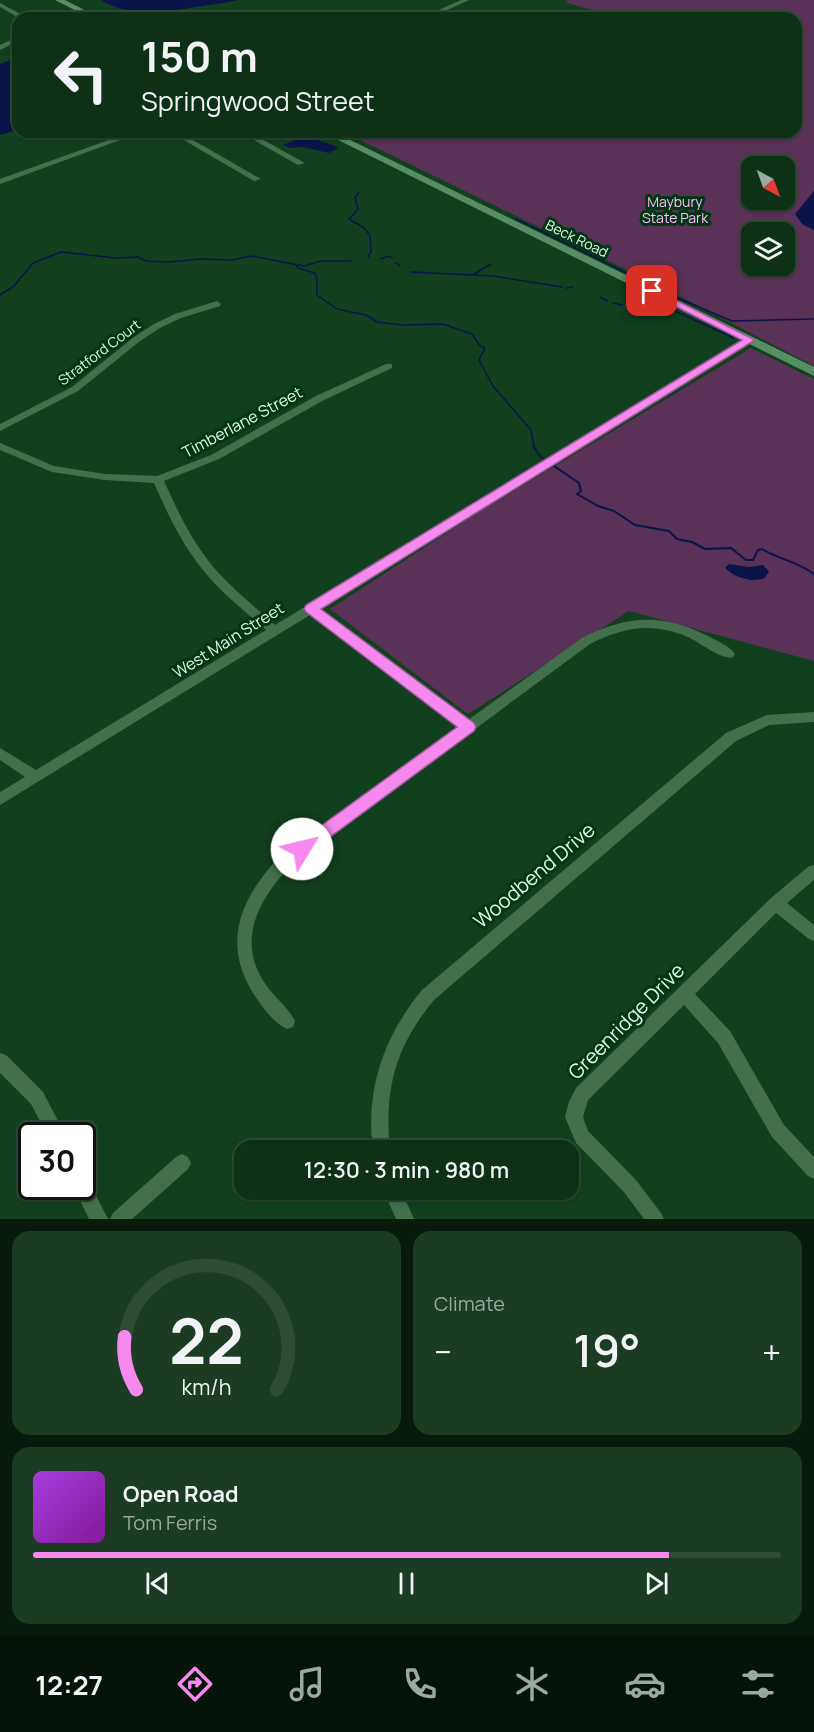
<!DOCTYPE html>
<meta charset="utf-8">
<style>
:root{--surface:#0d3016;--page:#1b3c23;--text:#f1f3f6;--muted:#9aa9a1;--line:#2d4b35;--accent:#f589ee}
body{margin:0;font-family:Manrope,sans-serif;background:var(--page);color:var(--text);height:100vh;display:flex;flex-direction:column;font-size:22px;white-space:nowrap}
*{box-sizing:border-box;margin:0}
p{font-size:20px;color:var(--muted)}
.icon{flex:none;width:33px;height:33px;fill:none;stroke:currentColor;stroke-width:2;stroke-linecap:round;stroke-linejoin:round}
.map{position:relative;height:1219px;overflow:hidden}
.details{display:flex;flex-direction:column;gap:12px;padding:12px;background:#071a0c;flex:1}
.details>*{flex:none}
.top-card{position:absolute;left:12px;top:12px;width:790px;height:126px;border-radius:18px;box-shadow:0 2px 4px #0004,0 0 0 2px var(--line);background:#0d3016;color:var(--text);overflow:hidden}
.needle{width:39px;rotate:139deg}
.tools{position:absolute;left:741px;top:156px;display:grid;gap:12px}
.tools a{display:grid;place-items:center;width:54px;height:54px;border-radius:12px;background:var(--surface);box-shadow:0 2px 4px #0004,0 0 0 2px var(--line);font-size:30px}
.speed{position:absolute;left:18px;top:1122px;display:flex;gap:12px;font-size:30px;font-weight:700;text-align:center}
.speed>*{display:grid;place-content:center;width:78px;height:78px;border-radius:50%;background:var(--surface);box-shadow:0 2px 4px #0004,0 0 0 2px var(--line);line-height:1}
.speed .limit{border:3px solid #111;border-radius:9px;background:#fff;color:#111}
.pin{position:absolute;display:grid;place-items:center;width:51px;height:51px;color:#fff;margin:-26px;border-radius:12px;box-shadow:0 3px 9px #0006}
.me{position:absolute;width:66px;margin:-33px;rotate:54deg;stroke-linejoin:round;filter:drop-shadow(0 0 4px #0008)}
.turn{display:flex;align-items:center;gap:21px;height:126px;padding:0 30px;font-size:27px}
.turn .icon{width:78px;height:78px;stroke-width:2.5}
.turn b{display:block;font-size:42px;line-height:51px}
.big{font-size:45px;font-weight:600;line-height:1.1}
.details .card{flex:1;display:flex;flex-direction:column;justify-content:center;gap:9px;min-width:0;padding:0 21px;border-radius:18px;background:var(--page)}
.details .dial{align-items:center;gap:0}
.dial svg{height:156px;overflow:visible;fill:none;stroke:var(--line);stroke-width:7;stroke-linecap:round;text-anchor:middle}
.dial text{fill:var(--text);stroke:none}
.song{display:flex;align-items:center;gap:18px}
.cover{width:72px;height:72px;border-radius:9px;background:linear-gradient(135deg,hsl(280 70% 55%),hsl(290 70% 35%))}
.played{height:6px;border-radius:3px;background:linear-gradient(90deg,var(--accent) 85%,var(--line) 85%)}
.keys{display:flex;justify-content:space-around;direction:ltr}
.heat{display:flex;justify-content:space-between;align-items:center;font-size:33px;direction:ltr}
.details .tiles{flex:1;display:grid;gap:12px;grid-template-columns:1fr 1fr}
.card:last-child{grid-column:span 2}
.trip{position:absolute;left:234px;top:1140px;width:345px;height:60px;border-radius:18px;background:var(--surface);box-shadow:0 2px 4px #0004,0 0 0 2px var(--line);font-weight:600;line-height:60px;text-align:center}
.tab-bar{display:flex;height:96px;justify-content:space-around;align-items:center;background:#051309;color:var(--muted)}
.tab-bar .icon{width:42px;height:42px}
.tab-bar .current{color:var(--accent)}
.tab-bar b{font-size:27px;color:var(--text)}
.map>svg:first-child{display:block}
</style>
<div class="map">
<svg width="814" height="1219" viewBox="0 0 814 1219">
<rect width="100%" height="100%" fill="#11401e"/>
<path fill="#5a3257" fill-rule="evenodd" d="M 568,0 L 814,0 L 814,366 L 662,287 L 344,132 L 796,132 L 796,18 L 606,18 L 604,14 C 591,9 578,7 565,2 ZM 752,166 L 784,166 L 784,200 L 752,200 ZM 752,232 L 784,232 L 784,266 L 752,266 Z
M 751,348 L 814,379 L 814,661 L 629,611 L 468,714 L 330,609 L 482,510 Z"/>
<path fill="#0b1449" d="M 101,0 L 238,0 C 223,4 211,4 196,7 C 163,12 133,19 101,0 Z
M 18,57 L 18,130 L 0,135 L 0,64 Z
M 305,136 L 335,146 L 338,148 L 329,153 L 302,147 L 289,148 L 283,145 Z
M 814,191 L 814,230 L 802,224 L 795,214 Z
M 729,564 L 749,567 L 763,565 L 769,571 L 765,578 C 752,583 735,578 725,568 Z"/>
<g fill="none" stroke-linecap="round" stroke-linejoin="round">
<path stroke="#0b1449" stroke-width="1.5" d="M 359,192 L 355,198 L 358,209 L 349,219 L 363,227 L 370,235 L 371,252 L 368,257
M 516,219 L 680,299 L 732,321 L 814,319
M 381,259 L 389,256 L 392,258
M 396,263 L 400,266
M 296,265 L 298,268 L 315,273 L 317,278 L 317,295 L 337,309 L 366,315 L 377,322 L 403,325 L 443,324 L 472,334 L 480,346 L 485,348 L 479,360 L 493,386 L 531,430 L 534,446
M 411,272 L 493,276 L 562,287
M 474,274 L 491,264
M 566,288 L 573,287
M 0,295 L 14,286 L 33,263 L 61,252 L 116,258 L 138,257 L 146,261 L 169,262 L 200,259 L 232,260 L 251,256 L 304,266 L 321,261 L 351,261
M 600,297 L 607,301
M 613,303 L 622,305
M 631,306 L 668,308 L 734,338"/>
<path stroke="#0b1449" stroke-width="2" d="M 533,445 L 539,455 L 546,461
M 551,464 L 579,483 L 581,491 L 577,494 L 598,506 L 614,511 L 635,525 L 669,531 L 677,539 L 692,542 L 705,549 L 731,548 L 746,560 L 753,560 L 758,550 L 762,549 C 779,559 798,562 814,574"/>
<path fill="#42704b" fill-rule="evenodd" d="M 461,0 L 469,0 L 429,18 L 421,18 Z
M 0,3 L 26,17 L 27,18 L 19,18 L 0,7 Z
M 247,11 L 259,16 L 257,18 L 249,18 L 251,16 L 247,15 L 219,18 Z
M 18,37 L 18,41 L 0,50 L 0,45 Z
M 131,132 L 142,132 L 0,184 L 0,179 Z
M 170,132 L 179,132 L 261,179 L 254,181 Z
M 240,132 L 249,132 L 305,163 L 298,165 Z
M 217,301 L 221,304 L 220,306 L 181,318 L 160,328 L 140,341 L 78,391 L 0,431 L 0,424 L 72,387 L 134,337 L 154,324 L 175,314 Z
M 750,337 L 753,338 L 753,342 L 320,609 L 468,720 L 582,638 C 627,615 662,613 708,636 C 717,641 730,646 735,654 L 733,657 C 723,661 699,642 688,637 C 652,622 624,627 590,644 L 291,865 C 259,899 235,940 266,985 C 274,997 289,1008 295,1021 L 293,1027 L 287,1029 C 274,1023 263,1008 255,996 C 220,943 241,897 281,855 L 458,727 L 310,615 L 0,805 L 0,792 L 25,777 L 0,760 L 0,748 L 36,770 L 266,630 C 246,612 225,596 208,576 C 184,549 168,515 154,483 L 105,480 L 52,472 L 0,450 L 0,443 L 54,466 L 105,474 L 157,476 L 211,455 L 316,396 L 386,364 L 392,364 L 392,368 L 324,400 L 219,459 L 164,481 C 178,512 193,544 216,570 C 234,590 255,607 275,625 Z
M 814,712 L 814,722 L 769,725 L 736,741 L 434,1000 C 395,1047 384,1090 390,1150 L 373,1150 C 365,1090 384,1036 422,990 L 726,733 L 767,715 Z
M 814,865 L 814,880 L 787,903 L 814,925 L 814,941 L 809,939 L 776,913 L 695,994 L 730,1031 L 784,1125 L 814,1157 L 814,1179 L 808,1176 L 772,1137 L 718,1043 L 684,1005 L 588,1100 L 583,1117 L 588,1131 L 636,1180 L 661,1213 L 664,1219 L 644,1219 L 624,1192 L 576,1143 L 565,1117 L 569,1102 L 576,1088 L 771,898 L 809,866 Z
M 0,1053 L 6,1055 L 43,1092 L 66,1136 L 48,1136 L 31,1104 L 0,1073 Z
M 182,1154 L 188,1157 L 191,1163 L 188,1169 L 132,1219 L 110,1219 L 113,1213 L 176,1157 Z
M 82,1177 L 88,1180 L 108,1219 L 89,1219 L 73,1186 L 82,1186 Z
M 383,1190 L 401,1190 L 414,1219 L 396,1219 Z"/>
<path fill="#578d62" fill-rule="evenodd" d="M 55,0 L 65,0 L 100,18 L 90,18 Z
M 322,132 L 334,132 L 814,367 L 814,376 Z"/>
</g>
<path fill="#f589ee" stroke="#9f599b" stroke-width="1.5" d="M 652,288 L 755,340 L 321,609 L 474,723 L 476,727 L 474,731 L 307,854 L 302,856 L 296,854 L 293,849 L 296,844 L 457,727 L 306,612 L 304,609 L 306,605 L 742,340 L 649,293 L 647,291 Z"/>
<g text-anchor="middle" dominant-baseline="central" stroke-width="6" stroke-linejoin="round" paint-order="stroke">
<g font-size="14" fill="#febef8" stroke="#033614">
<text x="675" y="201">Maybury<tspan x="675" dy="16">State Park</tspan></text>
</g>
<g font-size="14" fill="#dff8e3" stroke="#033614">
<text transform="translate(577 238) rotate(26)">Beck Road</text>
<text transform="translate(99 352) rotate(-37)">Stratford Court</text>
</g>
<g font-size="16" fill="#dff8e3" stroke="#033614">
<text transform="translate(242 422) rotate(-28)">Timberlane Street</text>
<text transform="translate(228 640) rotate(-32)">West Main Street</text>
</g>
<g font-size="20" fill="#dff8e3" stroke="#033614">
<text transform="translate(534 875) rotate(-40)">Woodbend Drive</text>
<text transform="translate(626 1021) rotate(-45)">Greenridge Drive</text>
</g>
</g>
</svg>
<div class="tools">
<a><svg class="needle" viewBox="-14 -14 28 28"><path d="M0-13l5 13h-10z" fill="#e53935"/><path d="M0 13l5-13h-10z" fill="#9aa9a1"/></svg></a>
<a><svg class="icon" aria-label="layers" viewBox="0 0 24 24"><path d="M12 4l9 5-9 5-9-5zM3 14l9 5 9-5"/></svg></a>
</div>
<div class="speed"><div class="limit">30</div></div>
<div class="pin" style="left:652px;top:291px;background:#d93025"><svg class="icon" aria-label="arrive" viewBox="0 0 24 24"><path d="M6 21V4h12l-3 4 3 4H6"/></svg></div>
<svg class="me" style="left:302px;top:849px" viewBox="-20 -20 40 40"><circle r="19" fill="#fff"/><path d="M0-13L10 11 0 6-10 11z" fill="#f589ee"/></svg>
<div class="trip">12:30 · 3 min · 980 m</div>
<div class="top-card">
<div class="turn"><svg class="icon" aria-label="left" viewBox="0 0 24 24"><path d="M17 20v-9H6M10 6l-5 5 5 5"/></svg><div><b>150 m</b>Springwood Street</div></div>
</div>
</div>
<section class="details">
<div class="tiles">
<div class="card dial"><svg viewBox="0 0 100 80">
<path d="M14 69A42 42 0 1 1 86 69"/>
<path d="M14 69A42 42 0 0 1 8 42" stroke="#f589ee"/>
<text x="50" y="56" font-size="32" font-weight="700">22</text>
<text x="50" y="72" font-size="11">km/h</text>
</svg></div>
<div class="card"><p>Climate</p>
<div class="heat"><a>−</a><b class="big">19°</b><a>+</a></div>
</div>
<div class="card">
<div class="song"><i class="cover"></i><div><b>Open Road</b><p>Tom Ferris</p></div></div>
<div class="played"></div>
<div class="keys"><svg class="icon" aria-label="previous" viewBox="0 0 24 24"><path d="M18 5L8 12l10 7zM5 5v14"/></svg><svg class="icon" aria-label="pause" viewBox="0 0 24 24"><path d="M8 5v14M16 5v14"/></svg><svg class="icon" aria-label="next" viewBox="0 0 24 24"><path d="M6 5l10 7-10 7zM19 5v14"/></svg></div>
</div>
</div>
</section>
<nav class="tab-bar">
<b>12:27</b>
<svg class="icon current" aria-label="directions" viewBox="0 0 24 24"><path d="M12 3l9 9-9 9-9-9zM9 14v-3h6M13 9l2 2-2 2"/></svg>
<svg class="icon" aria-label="music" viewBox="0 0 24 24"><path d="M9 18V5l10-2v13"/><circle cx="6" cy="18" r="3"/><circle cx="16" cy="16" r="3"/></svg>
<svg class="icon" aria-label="phone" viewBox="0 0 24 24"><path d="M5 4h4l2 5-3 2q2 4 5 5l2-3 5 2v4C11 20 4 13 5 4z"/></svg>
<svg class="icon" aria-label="climate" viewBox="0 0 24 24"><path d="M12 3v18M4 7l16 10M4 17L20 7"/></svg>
<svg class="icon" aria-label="car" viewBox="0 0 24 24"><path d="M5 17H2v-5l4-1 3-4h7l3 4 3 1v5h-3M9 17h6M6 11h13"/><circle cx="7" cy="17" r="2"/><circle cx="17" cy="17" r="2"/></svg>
<svg class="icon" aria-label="filters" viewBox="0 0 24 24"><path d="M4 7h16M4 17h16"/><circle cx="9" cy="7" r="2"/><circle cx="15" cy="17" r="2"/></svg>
</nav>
